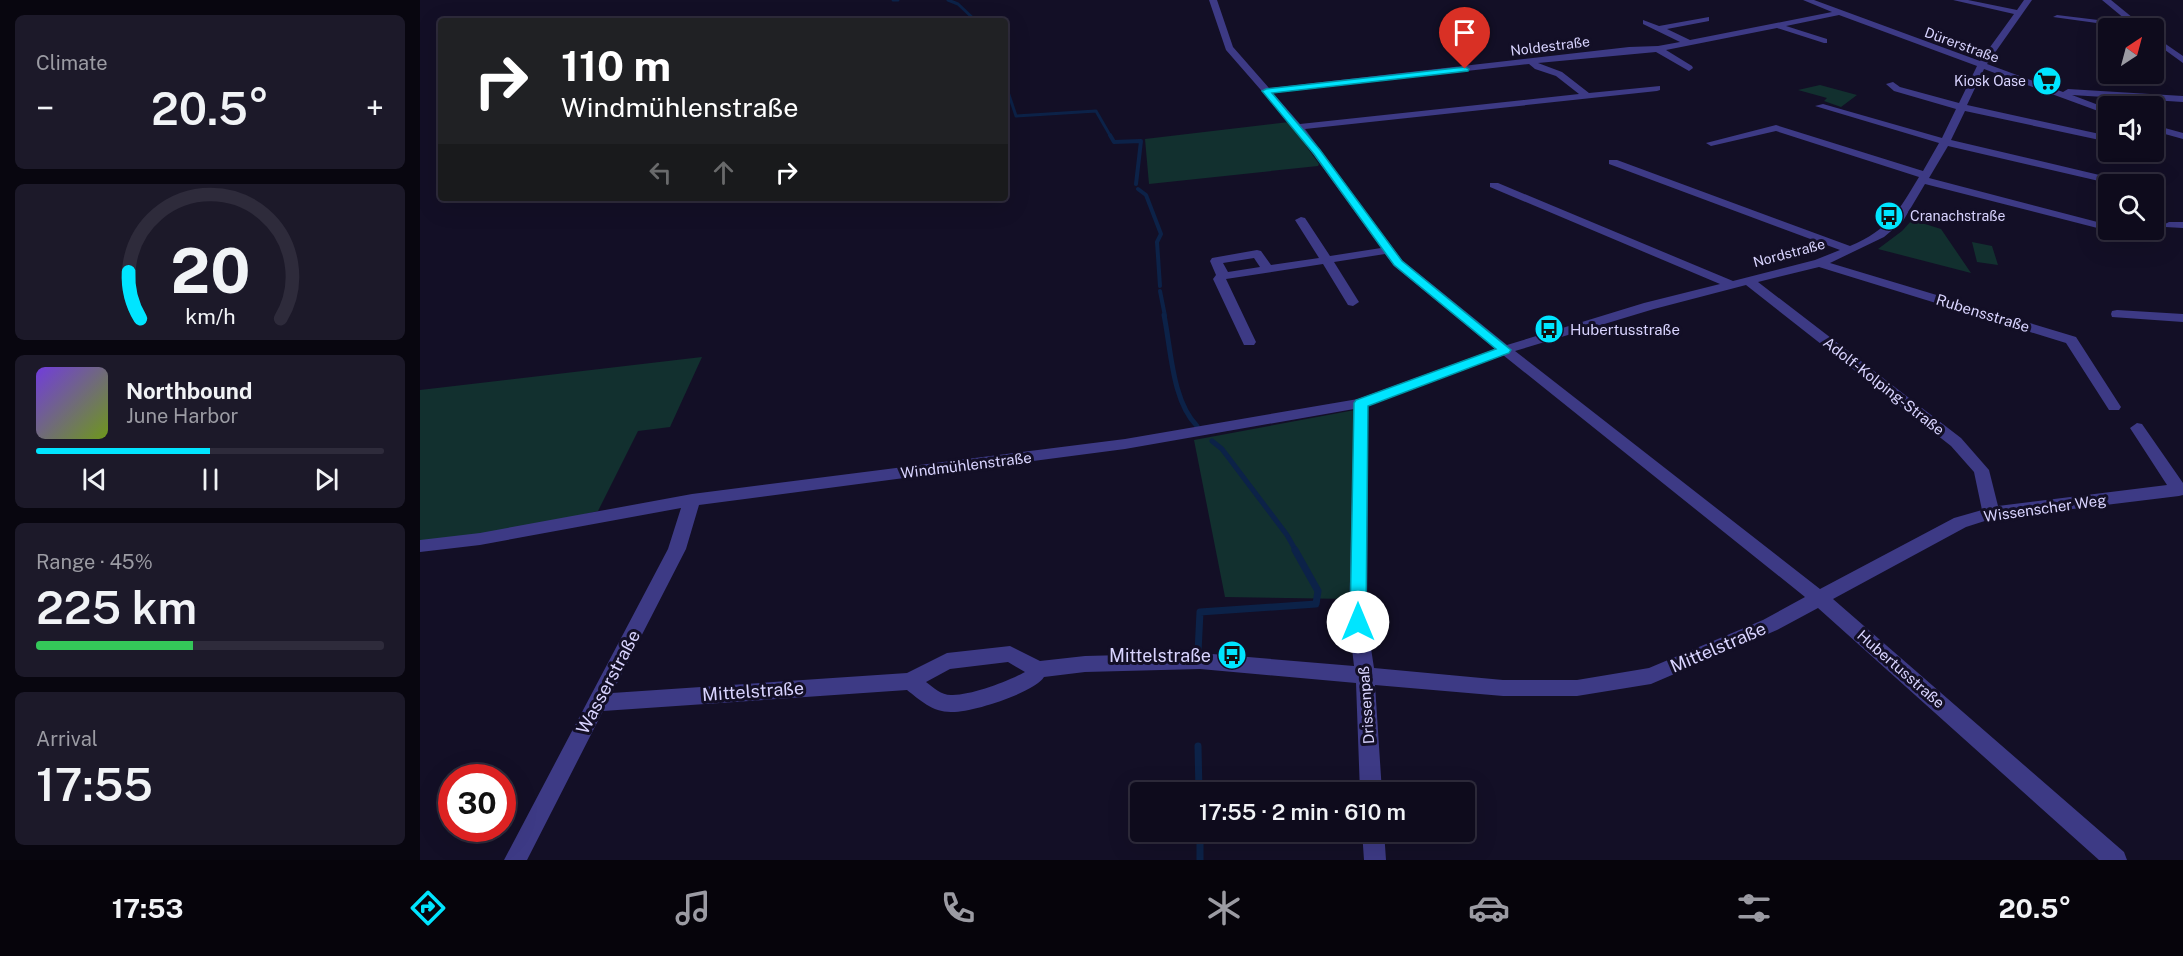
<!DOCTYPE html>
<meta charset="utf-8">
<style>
:root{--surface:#0e0b1c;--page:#1c1929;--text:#f1f3f6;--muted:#9b9ba3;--line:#2e2b3b;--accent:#00e5ff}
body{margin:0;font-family:"Public Sans",sans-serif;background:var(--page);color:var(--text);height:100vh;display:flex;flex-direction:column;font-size:22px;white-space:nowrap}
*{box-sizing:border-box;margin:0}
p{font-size:20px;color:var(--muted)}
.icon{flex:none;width:33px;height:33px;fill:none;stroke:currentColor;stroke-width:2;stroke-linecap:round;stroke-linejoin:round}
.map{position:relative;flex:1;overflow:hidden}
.sheet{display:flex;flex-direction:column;gap:15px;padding:15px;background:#08060f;width:420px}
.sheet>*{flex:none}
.top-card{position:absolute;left:18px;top:18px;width:570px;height:183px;border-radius:6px;box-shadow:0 6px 24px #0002,0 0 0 2px var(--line);background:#202124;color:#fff;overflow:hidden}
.needle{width:39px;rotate:36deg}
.buttons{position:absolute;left:1678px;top:18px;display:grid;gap:12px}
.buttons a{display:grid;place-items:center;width:66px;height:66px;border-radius:6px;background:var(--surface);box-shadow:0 6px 24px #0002,0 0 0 2px var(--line);font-size:30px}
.speed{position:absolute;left:18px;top:764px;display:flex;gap:12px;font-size:30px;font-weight:700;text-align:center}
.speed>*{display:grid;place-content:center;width:78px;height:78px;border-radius:50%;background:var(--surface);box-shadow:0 6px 24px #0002,0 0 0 2px var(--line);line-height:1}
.speed .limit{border:9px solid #d22;background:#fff;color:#111}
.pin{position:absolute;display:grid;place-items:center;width:51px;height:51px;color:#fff;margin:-62px -26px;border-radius:50% 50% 50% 0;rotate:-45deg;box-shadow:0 0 6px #0007}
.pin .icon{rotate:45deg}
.me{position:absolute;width:66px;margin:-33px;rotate:0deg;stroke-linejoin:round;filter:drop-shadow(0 0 4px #0008)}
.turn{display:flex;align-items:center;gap:21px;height:126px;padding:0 24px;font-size:27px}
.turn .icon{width:78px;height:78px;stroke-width:2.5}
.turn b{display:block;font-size:42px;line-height:51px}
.lanes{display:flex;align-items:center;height:57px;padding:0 24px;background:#0003;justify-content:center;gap:30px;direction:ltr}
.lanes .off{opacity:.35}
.big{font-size:45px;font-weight:600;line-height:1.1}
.sheet .widget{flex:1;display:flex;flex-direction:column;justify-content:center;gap:9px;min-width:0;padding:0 21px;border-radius:9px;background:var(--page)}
.sheet .dial{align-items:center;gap:0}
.dial svg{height:156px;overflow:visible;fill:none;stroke:var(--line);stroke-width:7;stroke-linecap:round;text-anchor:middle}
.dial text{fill:var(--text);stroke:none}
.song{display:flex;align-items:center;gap:18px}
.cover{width:72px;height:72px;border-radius:9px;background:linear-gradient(135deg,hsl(260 70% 55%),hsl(80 70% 35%))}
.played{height:6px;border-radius:3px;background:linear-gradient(90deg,var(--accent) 50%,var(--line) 50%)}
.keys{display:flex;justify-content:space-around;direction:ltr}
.heat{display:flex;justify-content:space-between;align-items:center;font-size:33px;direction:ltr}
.charge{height:9px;border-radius:4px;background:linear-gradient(90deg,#34c759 45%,var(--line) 0)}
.trip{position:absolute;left:710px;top:782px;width:345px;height:60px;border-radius:6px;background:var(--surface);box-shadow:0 6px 24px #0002,0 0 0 2px var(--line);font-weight:600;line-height:60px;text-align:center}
.menu{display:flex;height:96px;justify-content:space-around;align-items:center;background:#06040b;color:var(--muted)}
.menu .icon{width:42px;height:42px}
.menu .selected{color:var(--accent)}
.menu b{font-size:27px;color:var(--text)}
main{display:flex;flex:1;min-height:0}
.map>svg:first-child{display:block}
</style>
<main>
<section class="sheet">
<div class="widget"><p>Climate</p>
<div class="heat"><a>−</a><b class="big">20.5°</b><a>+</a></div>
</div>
<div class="widget dial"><svg viewBox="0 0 100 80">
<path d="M14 69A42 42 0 1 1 86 69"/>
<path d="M14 69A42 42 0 0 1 8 45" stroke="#00e5ff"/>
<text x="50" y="56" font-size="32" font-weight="700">20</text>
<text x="50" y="72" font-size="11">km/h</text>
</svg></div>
<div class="widget">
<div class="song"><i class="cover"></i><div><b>Northbound</b><p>June Harbor</p></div></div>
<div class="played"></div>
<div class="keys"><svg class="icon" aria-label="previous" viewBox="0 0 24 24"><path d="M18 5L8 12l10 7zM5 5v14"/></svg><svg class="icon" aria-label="pause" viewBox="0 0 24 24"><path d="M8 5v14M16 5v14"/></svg><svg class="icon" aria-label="next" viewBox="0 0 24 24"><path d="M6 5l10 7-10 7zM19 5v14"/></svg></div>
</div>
<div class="widget"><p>Range · 45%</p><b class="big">225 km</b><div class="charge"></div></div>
<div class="widget"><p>Arrival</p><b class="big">17:55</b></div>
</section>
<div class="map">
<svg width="1763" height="860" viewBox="0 0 1763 860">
<rect width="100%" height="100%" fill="#130f26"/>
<path fill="#12302f" d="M 1400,85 L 1437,95 L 1421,107 L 1404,101 L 1407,98 L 1378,90 Z
M 869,122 L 899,164 L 898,166 L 729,184 L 725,139 Z
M 1492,220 L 1521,229 L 1551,273 L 1458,249 L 1482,231 Z
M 1552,242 L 1572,246 L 1578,265 L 1557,262 Z
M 282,357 L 250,427 L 218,431 L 178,511 L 60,539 L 0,546 L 0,390 Z
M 935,410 L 930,599 L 805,597 L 774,440 Z"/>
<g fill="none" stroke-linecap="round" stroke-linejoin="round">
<path stroke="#0c2248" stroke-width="3" d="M 473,0 L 478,0
M 528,0 L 538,4 L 556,21
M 585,83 L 596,116 L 676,111 L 691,137"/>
<path stroke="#0c2248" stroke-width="4" d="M 690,135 L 694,142 L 721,141 L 716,184
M 718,189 L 726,195 L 741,234 L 737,242 L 740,286
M 740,291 L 745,316"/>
<path stroke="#0c2248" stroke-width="5" d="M 744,315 C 751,349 752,401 777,426
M 792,441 L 802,449 L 867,535 L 876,551"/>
<path stroke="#0c2248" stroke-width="7" d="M 778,652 L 780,612 L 896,604 L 898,591 L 875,550
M 778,746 L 779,792
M 780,831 L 780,860"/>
<path fill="#3d3a85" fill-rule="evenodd" d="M 789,0 L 797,0 L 813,47 L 849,88 L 1209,47 L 1238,46 L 1260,42 L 1223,24 L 1223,20 L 1239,26 L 1289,17 L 1289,21 L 1247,29 L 1270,40 L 1412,12 L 1383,0 L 1394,0 L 1560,61 L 1594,14 L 1533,0 L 1548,0 L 1597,10 L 1604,0 L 1612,0 L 1567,64 L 1643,92 L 1648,89 L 1763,96 L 1763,102 L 1652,95 L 1689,109 L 1689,115 L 1564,69 L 1547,105 L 1689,136 L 1689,142 L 1545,111 L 1531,140 L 1692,178 L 1713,179 L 1718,182 L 1716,184 L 1692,184 L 1528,146 L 1509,178 L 1689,225 L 1689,230 L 1693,230 L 1689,231 L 1505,184 L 1483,221 L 1464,237 L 1410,263 L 1656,337 L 1701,407 L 1699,410 L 1689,410 L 1646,343 L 1399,267 L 1338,282 L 1541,438 L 1569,470 L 1578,506 L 1747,485 L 1710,428 L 1717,423 L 1722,424 L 1763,483 L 1763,495 L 1759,496 L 1571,519 L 1546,527 L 1413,599 L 1704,852 L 1707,860 L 1679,860 L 1398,608 L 1357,630 L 1231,684 L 1157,696 L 1083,696 L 955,685 L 962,792 L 940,792 L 936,683 L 780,669 L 665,672 L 624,677 C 614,693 550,713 531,712 C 512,712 500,700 487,690 L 183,711 L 107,860 L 84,860 L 248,549 L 261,508 L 60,545 L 0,552 L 0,540 L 60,533 L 272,494 L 705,439 L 938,399 L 1075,349 L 974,266 L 965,254 L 914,262 L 939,302 L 933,306 L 928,305 L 903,264 L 806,279 L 836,342 L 834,345 L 824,345 L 793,279 L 796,275 L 790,261 L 792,258 L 837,250 L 841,251 L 851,265 L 899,258 L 875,220 L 881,217 L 885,218 L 910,256 L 961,248 L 875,129 L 806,50 ZM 1419,15 L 1557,66 L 1539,103 L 1480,87 L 1473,82 L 1466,84 L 1474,91 L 1536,109 L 1522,138 L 1403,104 L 1395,106 L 1519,143 L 1503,171 L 1356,125 L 1286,143 L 1291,146 L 1356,131 L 1499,177 C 1479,210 1469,230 1430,246 L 1197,160 L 1189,160 L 1189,164 L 1420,250 L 1395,260 L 1313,281 L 1078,183 L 1070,183 L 1070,187 L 1300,284 L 1224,303 L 1087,345 L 982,260 L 885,129 L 1237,91 L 1240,90 L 1240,86 L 1169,93 L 1142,72 L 1118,63 L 1236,52 L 1269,71 L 1273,68 L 1272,66 L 1246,50 L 1357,28 L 1404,43 L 1407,43 L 1407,39 L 1366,26 ZM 1109,64 L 1115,69 L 1136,76 L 1159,94 L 880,124 L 853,93 ZM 834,258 L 840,267 L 808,272 L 803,263 ZM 1326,285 L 1531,446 L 1554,472 L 1562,510 L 1534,518 L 1400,589 L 1095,351 L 1234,309 ZM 1083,355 L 1385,597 L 1343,620 L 1229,668 L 1157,680 L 1083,680 L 954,668 L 947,622 L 948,406 ZM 934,409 L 929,622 L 934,666 L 780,653 L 665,656 L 620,661 L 590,646 L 527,653 L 487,673 L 192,693 L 266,549 L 279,505 L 705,449 ZM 588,662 L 605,672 C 589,681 550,696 531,695 C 521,695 514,688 506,682 L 530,669 Z
M 1682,0 L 1691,0 L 1724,27 L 1713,28 L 1633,17 L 1637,15 L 1711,24 Z
M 1734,36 L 1763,56 L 1763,63 L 1734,42 Z
M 1734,125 L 1763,133 L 1763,139 L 1734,131 Z
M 1749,222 L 1763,222 L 1763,228 L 1745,227 L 1743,225 Z
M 1697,310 L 1763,314 L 1763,322 L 1692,317 L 1691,314 L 1692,311 Z
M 942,831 L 964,831 L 966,860 L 944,860 Z"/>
</g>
<path fill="#00e5ff" stroke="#0095a6" stroke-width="1.5" d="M 1045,67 L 1049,69 L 1048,71 L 852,93 L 900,150 L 982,261 L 1091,350 L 1089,353 L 948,406 L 946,622 L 944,627 L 938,629 L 932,627 L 930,622 L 934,403 L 936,400 L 1076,349 L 974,265 L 894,154 L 842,91 L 846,89 Z"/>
<defs>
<g id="supermarket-disc" transform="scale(1.5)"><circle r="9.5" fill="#00e5ff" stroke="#130f26"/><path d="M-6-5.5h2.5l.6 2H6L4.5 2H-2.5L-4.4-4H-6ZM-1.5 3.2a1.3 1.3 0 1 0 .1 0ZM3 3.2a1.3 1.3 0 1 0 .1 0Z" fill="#111"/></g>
<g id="bus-disc" transform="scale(1.5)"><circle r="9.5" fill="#00e5ff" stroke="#130f26"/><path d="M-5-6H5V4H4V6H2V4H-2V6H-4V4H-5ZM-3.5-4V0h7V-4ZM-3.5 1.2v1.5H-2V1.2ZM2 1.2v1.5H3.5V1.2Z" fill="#111"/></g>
</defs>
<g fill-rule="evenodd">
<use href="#supermarket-disc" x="1627" y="81"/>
<use href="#bus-disc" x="1469" y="216"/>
<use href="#bus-disc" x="1129" y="329"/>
<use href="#bus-disc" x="812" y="655"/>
</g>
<g text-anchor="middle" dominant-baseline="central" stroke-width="6" stroke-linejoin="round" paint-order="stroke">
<g font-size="14" fill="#d9d4ff" stroke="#130f26">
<text transform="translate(1542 45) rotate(20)">Dürerstraße</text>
<text transform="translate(1130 46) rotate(-7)">Noldestraße</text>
<text transform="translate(1369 253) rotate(-15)">Nordstraße</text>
</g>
<g font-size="14" fill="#d9d4ff" stroke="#130f26" text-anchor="end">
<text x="1606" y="81">Kiosk Oase</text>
<text x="1490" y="216" text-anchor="start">Cranachstraße</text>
</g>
<g font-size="15" fill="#d9d4ff" stroke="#130f26">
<text transform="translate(1563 313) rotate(17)">Rubensstraße</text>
<text transform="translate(1464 386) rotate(38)">Adolf-Kolping-Straße</text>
<text transform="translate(546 465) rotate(-7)">Windmühlenstraße</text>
<text transform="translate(1625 508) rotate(-8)">Wissenscher Weg</text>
<text transform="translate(1481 669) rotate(41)">Hubertusstraße</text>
<text transform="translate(946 705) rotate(-94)">Drissenpaß</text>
</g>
<g font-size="15" fill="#d9d4ff" stroke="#130f26" text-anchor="start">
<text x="1150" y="329">Hubertusstraße</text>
</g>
<g font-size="18" fill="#d9d4ff" stroke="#130f26">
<text transform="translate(1298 647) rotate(-23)">Mittelstraße</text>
<text transform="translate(188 682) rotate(-62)">Wasserstraße</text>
<text transform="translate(333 691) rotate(-4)">Mittelstraße</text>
</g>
<g font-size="18" fill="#d9d4ff" stroke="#130f26" text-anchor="end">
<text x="791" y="655">Mittelstraße</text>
</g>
</g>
</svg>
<div class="buttons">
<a><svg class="needle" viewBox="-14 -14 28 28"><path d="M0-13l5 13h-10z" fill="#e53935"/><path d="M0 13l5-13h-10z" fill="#9b9ba3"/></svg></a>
<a><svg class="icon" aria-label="sound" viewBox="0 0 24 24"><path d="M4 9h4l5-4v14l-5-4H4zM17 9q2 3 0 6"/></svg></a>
<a><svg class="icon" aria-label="search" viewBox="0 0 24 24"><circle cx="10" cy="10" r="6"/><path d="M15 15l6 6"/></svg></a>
</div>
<div class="speed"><div class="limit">30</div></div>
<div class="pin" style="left:1045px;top:69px;background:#d93025"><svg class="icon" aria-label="arrive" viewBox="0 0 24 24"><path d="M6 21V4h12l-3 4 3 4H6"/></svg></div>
<svg class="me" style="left:938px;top:622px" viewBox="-20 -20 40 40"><circle r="19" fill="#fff"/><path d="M0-13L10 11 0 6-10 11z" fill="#00e5ff"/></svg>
<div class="trip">17:55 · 2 min · 610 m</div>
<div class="top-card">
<div class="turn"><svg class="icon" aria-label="right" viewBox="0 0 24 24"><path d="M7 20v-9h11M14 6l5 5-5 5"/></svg><div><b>110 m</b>Windmühlenstraße</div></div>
<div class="lanes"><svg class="icon off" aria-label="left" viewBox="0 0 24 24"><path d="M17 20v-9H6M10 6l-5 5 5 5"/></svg><svg class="icon off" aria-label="ahead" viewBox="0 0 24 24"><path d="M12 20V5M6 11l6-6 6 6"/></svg><svg class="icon" aria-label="right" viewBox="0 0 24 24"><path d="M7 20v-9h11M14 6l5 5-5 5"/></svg></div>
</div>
</div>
</main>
<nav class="menu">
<b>17:53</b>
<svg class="icon selected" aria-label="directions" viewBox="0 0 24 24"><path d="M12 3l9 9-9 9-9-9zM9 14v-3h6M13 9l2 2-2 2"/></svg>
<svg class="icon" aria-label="music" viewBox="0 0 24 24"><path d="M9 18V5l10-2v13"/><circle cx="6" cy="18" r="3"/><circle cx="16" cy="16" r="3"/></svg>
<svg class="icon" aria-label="phone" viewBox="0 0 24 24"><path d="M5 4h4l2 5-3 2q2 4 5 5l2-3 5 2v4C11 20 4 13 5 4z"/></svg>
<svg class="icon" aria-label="climate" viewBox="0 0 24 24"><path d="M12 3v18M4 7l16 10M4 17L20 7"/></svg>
<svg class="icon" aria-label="car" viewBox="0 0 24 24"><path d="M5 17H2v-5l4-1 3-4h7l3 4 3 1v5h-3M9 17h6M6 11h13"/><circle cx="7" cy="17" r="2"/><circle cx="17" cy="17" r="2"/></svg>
<svg class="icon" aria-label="filters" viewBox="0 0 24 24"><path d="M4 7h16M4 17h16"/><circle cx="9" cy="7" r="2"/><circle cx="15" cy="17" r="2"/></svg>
<b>20.5°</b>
</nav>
